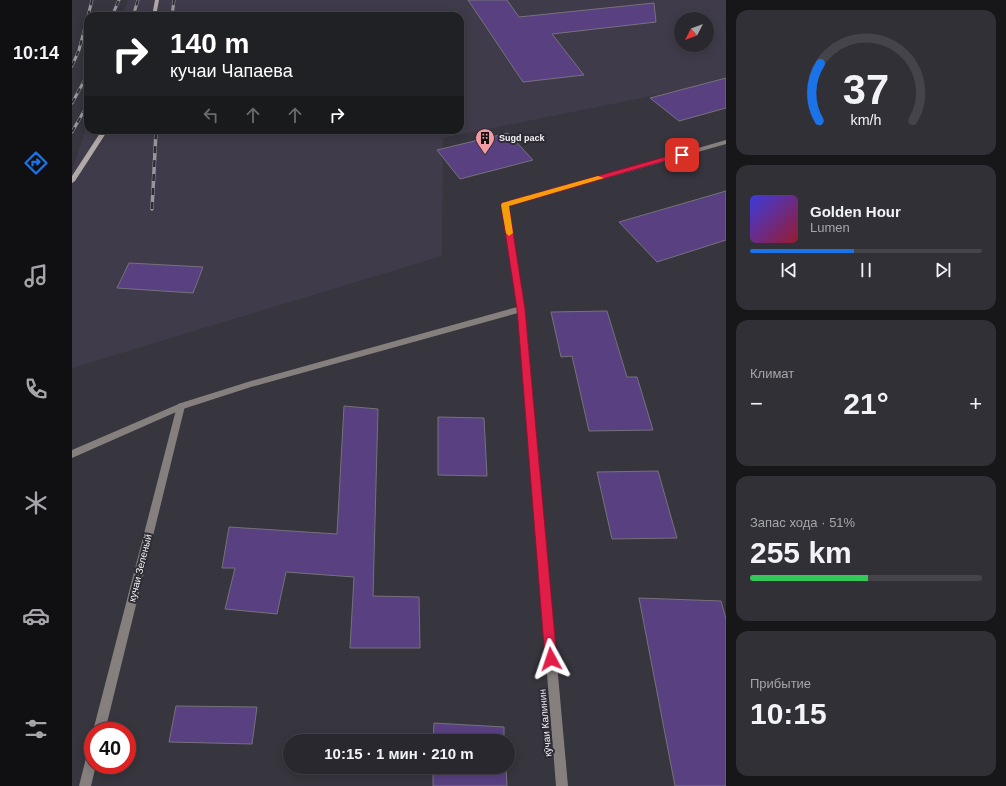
<!DOCTYPE html>
<html lang="ru">
<meta charset="utf-8">
<style>
:root{--surface:#29282e;--page:#313036;--text:#f1f3f6;--muted:#a5a6aa;--line:#45444a;--accent:#1a73e8}
body{margin:0;font-family:Helvetica,sans-serif;background:var(--page);color:var(--text);height:100vh;display:flex;flex-direction:column;font-size:15px;white-space:nowrap}
*{box-sizing:border-box;margin:0}
p{font-size:13px;color:var(--muted)}
.icon{flex:none;width:22px;height:22px;fill:none;stroke:currentColor;stroke-width:2;stroke-linecap:round;stroke-linejoin:round}
.map{position:relative;flex:1;overflow:hidden}
.side{display:flex;flex-direction:column;gap:10px;padding:10px;background:#171619;width:280px}
.side>*{flex:none}
.guide{position:absolute;left:12px;top:12px;width:380px;height:122px;border-radius:12px;box-shadow:0 2px 10px #0003,0 0 0 1px var(--line);background:#202124;color:#fff;overflow:hidden}
.needle{width:26px;rotate:228deg}
.buttons{position:absolute;left:602px;top:12px;display:grid;gap:8px}
.buttons a{display:grid;place-items:center;width:40px;height:40px;border-radius:50%;background:var(--surface);box-shadow:0 2px 10px #0003,0 0 0 1px var(--line);font-size:20px}
.speed{position:absolute;left:12px;top:722px;display:flex;gap:8px;font-size:20px;font-weight:700;text-align:center}
.speed>*{display:grid;place-content:center;width:52px;height:52px;border-radius:50%;background:var(--surface);box-shadow:0 2px 10px #0003,0 0 0 1px var(--line);line-height:1}
.speed .limit{border:6px solid #d22;background:#fff;color:#111}
.pin{position:absolute;display:grid;place-items:center;width:34px;height:34px;color:#fff;margin:-17px;border-radius:8px;box-shadow:0 2px 6px #0006}
.me{position:absolute;width:44px;margin:-22px;rotate:355deg;stroke-linejoin:round;filter:drop-shadow(0 0 3px #0008)}
.turn{display:flex;align-items:center;gap:14px;height:84px;padding:0 20px;font-size:18px}
.turn .icon{width:52px;height:52px;stroke-width:2.5}
.turn b{display:block;font-size:28px;line-height:34px}
.lanes{display:flex;align-items:center;height:38px;padding:0 20px;background:#0003;justify-content:center;gap:20px;direction:ltr}
.lanes .off{opacity:.35}
.big{font-size:30px;font-weight:700;line-height:1.1}
.side .widget{flex:1;display:flex;flex-direction:column;justify-content:center;gap:6px;min-width:0;padding:0 14px;border-radius:12px;background:var(--page)}
.side .dial{align-items:center;gap:0}
.dial svg{height:104px;overflow:visible;fill:none;stroke:var(--line);stroke-width:7;stroke-linecap:round;text-anchor:middle}
.dial text{fill:var(--text);stroke:none}
.song{display:flex;align-items:center;gap:12px}
.cover{width:48px;height:48px;border-radius:6px;background:linear-gradient(135deg,hsl(240 70% 55%),hsl(350 70% 35%))}
.played{height:4px;border-radius:2px;background:linear-gradient(90deg,var(--accent) 45%,var(--line) 45%)}
.keys{display:flex;justify-content:space-around;direction:ltr}
.heat{display:flex;justify-content:space-between;align-items:center;font-size:22px;direction:ltr}
.charge{height:6px;border-radius:3px;background:linear-gradient(90deg,#34c759 51%,var(--line) 0)}
.trip{position:absolute;left:211px;top:734px;width:232px;height:40px;border-radius:20px;background:var(--surface);box-shadow:0 2px 10px #0003,0 0 0 1px var(--line);font-weight:700;line-height:40px;text-align:center}
main{display:flex;flex:1;min-height:0}
.tabs{display:flex;flex-direction:column;width:72px;justify-content:space-around;align-items:center;background:#101012;color:var(--muted)}
.tabs .icon{width:28px;height:28px}
.tabs .on{color:var(--accent)}
.tabs b{font-size:18px;color:var(--text)}
.map>svg:first-child{display:block}
</style>
<main>
<nav class="tabs">
<b>10:14</b>
<svg class="icon on" aria-label="directions" viewBox="0 0 24 24"><path d="M12 3l9 9-9 9-9-9zM9 14v-3h6M13 9l2 2-2 2"/></svg>
<svg class="icon" aria-label="music" viewBox="0 0 24 24"><path d="M9 18V5l10-2v13"/><circle cx="6" cy="18" r="3"/><circle cx="16" cy="16" r="3"/></svg>
<svg class="icon" aria-label="phone" viewBox="0 0 24 24"><path d="M5 4h4l2 5-3 2q2 4 5 5l2-3 5 2v4C11 20 4 13 5 4z"/></svg>
<svg class="icon" aria-label="climate" viewBox="0 0 24 24"><path d="M12 3v18M4 7l16 10M4 17L20 7"/></svg>
<svg class="icon" aria-label="car" viewBox="0 0 24 24"><path d="M5 17H2v-5l4-1 3-4h7l3 4 3 1v5h-3M9 17h6M6 11h13"/><circle cx="7" cy="17" r="2"/><circle cx="17" cy="17" r="2"/></svg>
<svg class="icon" aria-label="filters" viewBox="0 0 24 24"><path d="M4 7h16M4 17h16"/><circle cx="9" cy="7" r="2"/><circle cx="15" cy="17" r="2"/></svg>
</nav>
<div class="map">
<svg width="654" height="786" viewBox="0 0 654 786">
<rect width="100%" height="100%" fill="#37353d"/>
<path fill="#403b4a" fill-rule="evenodd" d="M 56,0 L 654,0 L 654,81 L 371,138 L 370,256 L 0,368 L 0,171 L 16,122 L 16,130 L 388,130 L 388,16 L 50,16 ZM 609,19 L 635,19 L 635,45 L 609,45 Z"/>
<path fill="#584081" stroke="#75727c" d="M 396,0 L 435,0 L 447,17 L 582,3 L 584,22 L 480,34 L 512,75 L 451,82 Z
M 654,78 L 654,108 L 607,121 L 578,98 Z
M 436,133 L 461,160 L 388,179 L 365,150 Z
M 654,191 L 654,240 L 585,262 L 547,222 Z
M 57,263 L 131,267 L 121,293 L 45,288 Z
M 535,311 L 555,377 L 565,377 L 581,430 L 517,431 L 500,356 L 489,357 L 479,312 Z
M 272,406 L 306,409 L 301,596 L 347,597 L 348,648 L 278,648 L 282,577 L 214,572 L 205,614 L 153,609 L 163,568 L 150,568 L 157,527 L 265,534 Z
M 366,417 L 412,418 L 415,476 L 366,475 Z
M 586,471 L 605,538 L 540,539 L 525,472 Z
M 567,598 L 649,601 L 654,619 L 654,786 L 603,786 Z
M 104,706 L 185,707 L 180,744 L 97,742 Z
M 362,723 L 432,727 L 432,741 L 361,741 Z
M 361,767 L 434,767 L 435,786 L 361,786 Z"/>
<g fill="none" stroke-linecap="round" stroke-linejoin="round">
<path fill="#85807e" fill-rule="evenodd" d="M 654,140 L 654,144 L 436,206 L 453,309 L 452,311 L 446,311 L 430,205 L 431,204 Z
M 109,403 L 112,404 L 113,406 L 33,731 L 21,731 L 105,406 L 106,404 Z
M 21,748 L 21,765 L 24,765 L 19,786 L 7,786 L 15,754 L 17,750 Z"/>
<path fill="#85807e" fill-rule="evenodd" d="M 449,306 L 453,309 L 496,786 L 484,786 L 446,313 L 179,387 L 111,409 L 0,458 L 0,450 L 109,403 L 179,381 Z"/>
<path fill="#b1a9a7" fill-rule="evenodd" d="M 83,0 L 87,0 L 84,16 L 80,16 Z
M 30,130 L 36,130 L 3,181 L 0,183 L 0,176 Z"/>
<g stroke="#99979e" stroke-width="3">
<path id="rail-far1" d="M 16,16 L 20,0
M 40,16 L 47,0
M 61,16 L 66,0
M 100,16 L 102,0
M 0,66 L 7,50 L 16,16
M 0,103 L 16,74
M 0,132 L 16,104
M 84,133 L 84,130"/>
</g>
<g stroke="#99979e" stroke-width="3.5">
<path id="rail" d="M 80,209 L 84,132"/>
</g>
<use href="#rail-far1" stroke="#2d2b33" stroke-width="2" stroke-dasharray="5.5" stroke-linecap="butt"/>
<use href="#rail" stroke="#2d2b33" stroke-width="2.5" stroke-dasharray="7" stroke-linecap="butt"/>
</g>
<path fill="#e11d48" stroke="#92132f" d="M 607,153 L 613,155 L 437,206 L 453,309 L 485,659 L 483,663 L 479,665 L 475,663 L 473,659 L 445,309 L 429,205 L 430,203 Z"/>
<path fill="#f59e0b" d="M 526,176 L 532,178 L 437,206 L 441,233 L 437,236 L 434,233 L 429,205 L 430,203 Z"/>
<defs>
<g id="building-pin" transform="scale(1)"><path d="M0 17L-7.5 6A9.5 9.5 0 1 1 7.5 6Z" fill="#f49aa3" stroke="#2d2b33"/><path d="M-4-6H4V6H1V3H-1V6H-4ZM-2.5-4.3h1.7v1.8h-1.7ZM.8-4.3h1.7v1.8H.8ZM-2.5-1h1.7V.8h-1.7ZM.8-1h1.7V.8H.8Z" fill="#111"/></g>
</defs>
<g fill-rule="evenodd">
<use href="#building-pin" x="413" y="138"/>
</g>
<g text-anchor="middle" dominant-baseline="central" stroke-width="4" stroke-linejoin="round" paint-order="stroke">
<g font-size="9" font-weight="bold" fill="#f4f2f8" stroke="#2d2b33" text-anchor="start">
<text x="427" y="138">Sugd pack</text>
</g>
<g font-size="10" fill="#f4f2f8" stroke="#2d2b33">
<text transform="translate(68 568) rotate(-76)">кучаи Зеленый</text>
<text transform="translate(473 723) rotate(-95)">кӯчаи Калинин</text>
</g>
</g>
</svg>
<div class="buttons">
<a><svg class="needle" viewBox="-14 -14 28 28"><path d="M0-13l5 13h-10z" fill="#e53935"/><path d="M0 13l5-13h-10z" fill="#a5a6aa"/></svg></a>
</div>
<div class="speed"><div class="limit">40</div></div>
<div class="pin" style="left:610px;top:155px;background:#d93025"><svg class="icon" aria-label="arrive" viewBox="0 0 24 24"><path d="M6 21V4h12l-3 4 3 4H6"/></svg></div>
<svg class="me" style="left:479px;top:659px" viewBox="-20 -20 40 40"><path d="M0-17L14 15 0 8-14 15z" fill="#e11d48" stroke="#fff" stroke-width="4"/></svg>
<div class="trip">10:15 · 1 мин · 210 m</div>
<div class="guide">
<div class="turn"><svg class="icon" aria-label="right" viewBox="0 0 24 24"><path d="M7 20v-9h11M14 6l5 5-5 5"/></svg><div><b>140 m</b>кучаи Чапаева</div></div>
<div class="lanes"><svg class="icon off" aria-label="left" viewBox="0 0 24 24"><path d="M17 20v-9H6M10 6l-5 5 5 5"/></svg><svg class="icon off" aria-label="ahead" viewBox="0 0 24 24"><path d="M12 20V5M6 11l6-6 6 6"/></svg><svg class="icon off" aria-label="ahead" viewBox="0 0 24 24"><path d="M12 20V5M6 11l6-6 6 6"/></svg><svg class="icon" aria-label="right" viewBox="0 0 24 24"><path d="M7 20v-9h11M14 6l5 5-5 5"/></svg></div>
</div>
</div>
<section class="side">
<div class="widget dial"><svg viewBox="0 0 100 80">
<path d="M14 69A42 42 0 1 1 86 69"/>
<path d="M14 69A42 42 0 0 1 15 25" stroke="#1a73e8"/>
<text x="50" y="56" font-size="32" font-weight="700">37</text>
<text x="50" y="72" font-size="11">km/h</text>
</svg></div>
<div class="widget">
<div class="song"><i class="cover"></i><div><b>Golden Hour</b><p>Lumen</p></div></div>
<div class="played"></div>
<div class="keys"><svg class="icon" aria-label="previous" viewBox="0 0 24 24"><path d="M18 5L8 12l10 7zM5 5v14"/></svg><svg class="icon" aria-label="pause" viewBox="0 0 24 24"><path d="M8 5v14M16 5v14"/></svg><svg class="icon" aria-label="next" viewBox="0 0 24 24"><path d="M6 5l10 7-10 7zM19 5v14"/></svg></div>
</div>
<div class="widget"><p>Климат</p>
<div class="heat"><a>−</a><b class="big">21°</b><a>+</a></div>
</div>
<div class="widget"><p>Запас хода · 51%</p><b class="big">255 km</b><div class="charge"></div></div>
<div class="widget"><p>Прибытие</p><b class="big">10:15</b></div>
</section>
</main>
